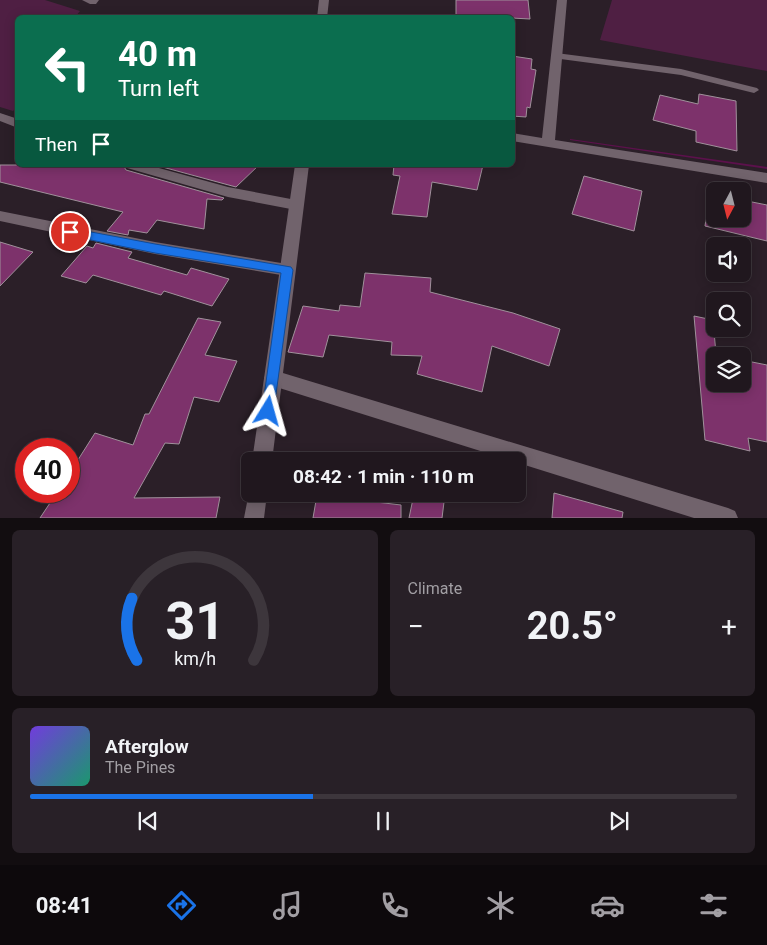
<!DOCTYPE html>
<meta charset="utf-8">
<style>
:root{--surface:#20171e;--page:#282027;--text:#f1f3f6;--muted:#a29fa4;--line:#3d363c;--accent:#1a73e8}
body{margin:0;font-family:Roboto,sans-serif;background:var(--page);color:var(--text);height:100vh;display:flex;flex-direction:column;font-size:19px;white-space:nowrap}
*{box-sizing:border-box;margin:0}
p{font-size:16px;color:var(--muted)}
.icon{flex:none;width:28px;height:28px;fill:none;stroke:currentColor;stroke-width:2;stroke-linecap:round;stroke-linejoin:round}
.map{position:relative;height:518px;overflow:hidden}
.panel{display:flex;flex-direction:column;gap:12px;padding:12px;background:#120d10;flex:1}
.panel>*{flex:none}
.guide{position:absolute;left:15px;top:15px;width:500px;height:152px;border-radius:8px;box-shadow:0 2px 12px #0003,0 0 0 1px var(--line);background:#0b6e4f;color:#fff;overflow:hidden}
.needle{width:32px;rotate:187deg}
.tools{position:absolute;left:706px;top:182px;display:grid;gap:10px}
.tools a{display:grid;place-items:center;width:45px;height:45px;border-radius:8px;background:var(--surface);box-shadow:0 2px 12px #0003,0 0 0 1px var(--line);font-size:25px}
.speed{position:absolute;left:15px;top:438px;display:flex;gap:10px;font-size:25px;font-weight:700;text-align:center}
.speed>*{display:grid;place-content:center;width:65px;height:65px;border-radius:50%;background:var(--surface);box-shadow:0 2px 12px #0003,0 0 0 1px var(--line);line-height:1}
.speed .limit{border:8px solid #d22;background:#fff;color:#111}
.pin{position:absolute;display:grid;place-items:center;width:42px;height:42px;color:#fff;margin:-21px;border:2px solid #fff;border-radius:50%;box-shadow:0 1px 5px #0007}
.me{position:absolute;width:55px;margin:-28px;rotate:8deg;stroke-linejoin:round;filter:drop-shadow(0 0 4px #0008)}
.turn{display:flex;align-items:center;gap:18px;height:105px;padding:0 20px;font-size:22px}
.turn .icon{width:65px;height:65px;stroke-width:2.5}
.turn b{display:block;font-size:35px;line-height:42px}
.then{display:flex;align-items:center;height:48px;padding:0 20px;background:#0003;gap:10px;font-size:19px}
.big{font-size:38px;font-weight:700;line-height:1.1}
.panel .widget{flex:1;display:flex;flex-direction:column;justify-content:center;gap:8px;min-width:0;padding:0 18px;border-radius:8px;background:var(--page)}
.panel .dial{align-items:center;gap:0}
.dial svg{height:130px;overflow:visible;fill:none;stroke:var(--line);stroke-width:7;stroke-linecap:round;text-anchor:middle}
.dial text{fill:var(--text);stroke:none}
.song{display:flex;align-items:center;gap:15px}
.cover{width:60px;height:60px;border-radius:8px;background:linear-gradient(135deg,hsl(260 70% 55%),hsl(160 70% 35%))}
.played{height:5px;border-radius:2px;background:linear-gradient(90deg,var(--accent) 40%,var(--line) 40%)}
.keys{display:flex;justify-content:space-around;direction:ltr}
.heat{display:flex;justify-content:space-between;align-items:center;font-size:28px;direction:ltr}
.panel .tiles{flex:1;display:grid;gap:12px;grid-template-columns:1fr 1fr}
.widget:last-child{grid-column:span 2}
.trip{position:absolute;left:241px;top:452px;width:285px;height:50px;border-radius:8px;background:var(--surface);box-shadow:0 2px 12px #0003,0 0 0 1px var(--line);font-weight:700;line-height:50px;text-align:center}
.dock{display:flex;height:80px;justify-content:space-around;align-items:center;background:#0d090c;color:var(--muted)}
.dock .icon{width:35px;height:35px}
.dock .current{color:var(--accent)}
.dock b{font-size:22px;color:var(--text)}
.map>svg:first-child{display:block}
</style>
<div class="map">
<svg width="767" height="518" viewBox="0 0 767 518">
<rect width="100%" height="100%" fill="#2b1f28"/>
<path fill="#4f1f43" d="M 0,0 L 45,0 L 80,11 L 75,17 L 18,18 L 18,105 L 13,111 L 0,107 Z
M 612,0 L 767,0 L 767,71 L 600,40 Z"/>
<path fill="#5c114c" d="M 570,139 L 767,167 L 767,169 L 570,140 Z"/>
<path fill="#7d326b" stroke="#a0919b" d="M 456,0 L 528,0 L 530,19 L 456,15 Z
M 512,56 L 532,59 L 531,69 L 536,70 L 530,108 L 527,107 L 526,117 L 512,116 Z
M 699,94 L 736,101 L 737,151 L 696,142 L 696,131 L 653,120 L 660,95 L 698,104 Z
M 0,165 L 123,165 L 126,170 L 224,198 L 222,200 L 207,199 L 204,229 L 157,220 L 147,233 L 129,230 L 128,235 L 107,231 L 123,212 L 0,182 Z
M 155,165 L 259,165 L 236,187 Z
M 394,165 L 483,165 L 477,190 L 432,182 L 427,217 L 392,214 L 400,176 L 393,175 Z
M 584,176 L 642,191 L 634,231 L 572,214 Z
M 742,200 L 767,205 L 767,241 L 705,226 L 706,219 L 742,219 Z
M 0,242 L 33,252 L 0,286 Z
M 96,243 L 132,252 L 128,258 L 187,275 L 191,268 L 229,279 L 212,306 L 164,291 L 161,295 L 93,275 L 86,283 L 61,276 L 87,246 L 93,248 Z
M 365,273 L 431,278 L 430,292 L 513,313 L 560,329 L 549,366 L 492,346 L 482,392 L 417,374 L 422,356 L 391,355 L 392,342 L 329,335 L 323,357 L 288,352 L 303,306 L 339,311 L 340,305 L 360,307 Z
M 694,316 L 713,320 L 716,354 L 727,356 L 715,356 L 715,384 L 742,384 L 742,360 L 767,365 L 767,442 L 748,438 L 750,451 L 705,440 Z
M 198,318 L 221,322 L 205,355 L 237,361 L 219,402 L 194,397 L 179,444 L 165,443 L 134,498 L 220,497 L 216,518 L 40,518 L 58,491 L 69,491 L 69,474 L 95,433 L 133,445 L 145,414 L 149,414 Z
M 554,493 L 623,512 L 622,518 L 552,518 Z
M 414,494 L 445,494 L 442,518 L 409,518 Z
M 317,495 L 401,505 L 401,518 L 313,518 Z"/>
<g fill="none" stroke-linecap="round" stroke-linejoin="round">
<path fill="#71636c" fill-rule="evenodd" d="M 556,53 L 681,69 L 757,88 L 759,90 L 754,93 L 681,75 L 553,58 L 553,54 Z"/>
<path fill="#71636c" fill-rule="evenodd" d="M 82,0 L 99,0 L 96,4 L 90,4 Z
M 557,0 L 567,0 L 555,140 L 767,173 L 767,183 L 512,141 L 512,133 L 542,138 Z
M 0,113 L 18,119 L 18,128 L 0,121 Z
M 125,165 L 148,165 L 228,187 L 296,200 L 301,202 L 303,205 L 301,208 L 296,210 L 228,197 L 127,168 Z
M 0,211 L 155,242 L 287,264 L 292,266 L 295,270 L 292,274 L 287,276 L 155,254 L 0,221 Z
M 273,370 L 728,508 L 735,511 L 738,518 L 694,518 L 273,386 L 267,384 L 264,378 L 267,372 Z"/>
<path fill="#71636c" fill-rule="evenodd" d="M 319,0 L 329,0 L 327,18 L 317,18 Z
M 295,165 L 309,165 L 272,461 L 252,461 Z
M 250,487 L 250,494 L 267,494 L 264,518 L 244,518 Z"/>
</g>
<path fill="#1a73e8" stroke="#114b97" d="M 70,228 L 155,244 L 291,267 L 293,270 L 273,416 L 268,418 L 264,416 L 262,411 L 281,273 L 155,253 L 66,235 L 65,232 L 66,229 Z"/>
</svg>
<div class="tools">
<a><svg class="needle" viewBox="-14 -14 28 28"><path d="M0-13l5 13h-10z" fill="#e53935"/><path d="M0 13l5-13h-10z" fill="#a29fa4"/></svg></a>
<a><svg class="icon" aria-label="sound" viewBox="0 0 24 24"><path d="M4 9h4l5-4v14l-5-4H4zM17 9q2 3 0 6"/></svg></a>
<a><svg class="icon" aria-label="search" viewBox="0 0 24 24"><circle cx="10" cy="10" r="6"/><path d="M15 15l6 6"/></svg></a>
<a><svg class="icon" aria-label="layers" viewBox="0 0 24 24"><path d="M12 4l9 5-9 5-9-5zM3 14l9 5 9-5"/></svg></a>
</div>
<div class="speed"><div class="limit">40</div></div>
<div class="pin" style="left:70px;top:232px;background:#d93025"><svg class="icon" aria-label="arrive" viewBox="0 0 24 24"><path d="M6 21V4h12l-3 4 3 4H6"/></svg></div>
<svg class="me" style="left:268px;top:411px" viewBox="-20 -20 40 40"><path d="M0-17L14 15 0 8-14 15z" fill="#1a73e8" stroke="#fff" stroke-width="4"/></svg>
<div class="trip">08:42 · 1 min · 110 m</div>
<div class="guide">
<div class="turn"><svg class="icon" aria-label="left" viewBox="0 0 24 24"><path d="M17 20v-9H6M10 6l-5 5 5 5"/></svg><div><b>40 m</b>Turn left</div></div>
<div class="then">Then<svg class="icon" aria-label="arrive" viewBox="0 0 24 24"><path d="M6 21V4h12l-3 4 3 4H6"/></svg></div>
</div>
</div>
<section class="panel">
<div class="tiles">
<div class="widget dial"><svg viewBox="0 0 100 80">
<path d="M14 69A42 42 0 1 1 86 69"/>
<path d="M14 69A42 42 0 0 1 11 31" stroke="#1a73e8"/>
<text x="50" y="56" font-size="32" font-weight="700">31</text>
<text x="50" y="72" font-size="11">km/h</text>
</svg></div>
<div class="widget"><p>Climate</p>
<div class="heat"><a>−</a><b class="big">20.5°</b><a>+</a></div>
</div>
<div class="widget">
<div class="song"><i class="cover"></i><div><b>Afterglow</b><p>The Pines</p></div></div>
<div class="played"></div>
<div class="keys"><svg class="icon" aria-label="previous" viewBox="0 0 24 24"><path d="M18 5L8 12l10 7zM5 5v14"/></svg><svg class="icon" aria-label="pause" viewBox="0 0 24 24"><path d="M8 5v14M16 5v14"/></svg><svg class="icon" aria-label="next" viewBox="0 0 24 24"><path d="M6 5l10 7-10 7zM19 5v14"/></svg></div>
</div>
</div>
</section>
<nav class="dock">
<b>08:41</b>
<svg class="icon current" aria-label="directions" viewBox="0 0 24 24"><path d="M12 3l9 9-9 9-9-9zM9 14v-3h6M13 9l2 2-2 2"/></svg>
<svg class="icon" aria-label="music" viewBox="0 0 24 24"><path d="M9 18V5l10-2v13"/><circle cx="6" cy="18" r="3"/><circle cx="16" cy="16" r="3"/></svg>
<svg class="icon" aria-label="phone" viewBox="0 0 24 24"><path d="M5 4h4l2 5-3 2q2 4 5 5l2-3 5 2v4C11 20 4 13 5 4z"/></svg>
<svg class="icon" aria-label="climate" viewBox="0 0 24 24"><path d="M12 3v18M4 7l16 10M4 17L20 7"/></svg>
<svg class="icon" aria-label="car" viewBox="0 0 24 24"><path d="M5 17H2v-5l4-1 3-4h7l3 4 3 1v5h-3M9 17h6M6 11h13"/><circle cx="7" cy="17" r="2"/><circle cx="17" cy="17" r="2"/></svg>
<svg class="icon" aria-label="filters" viewBox="0 0 24 24"><path d="M4 7h16M4 17h16"/><circle cx="9" cy="7" r="2"/><circle cx="15" cy="17" r="2"/></svg>
</nav>
